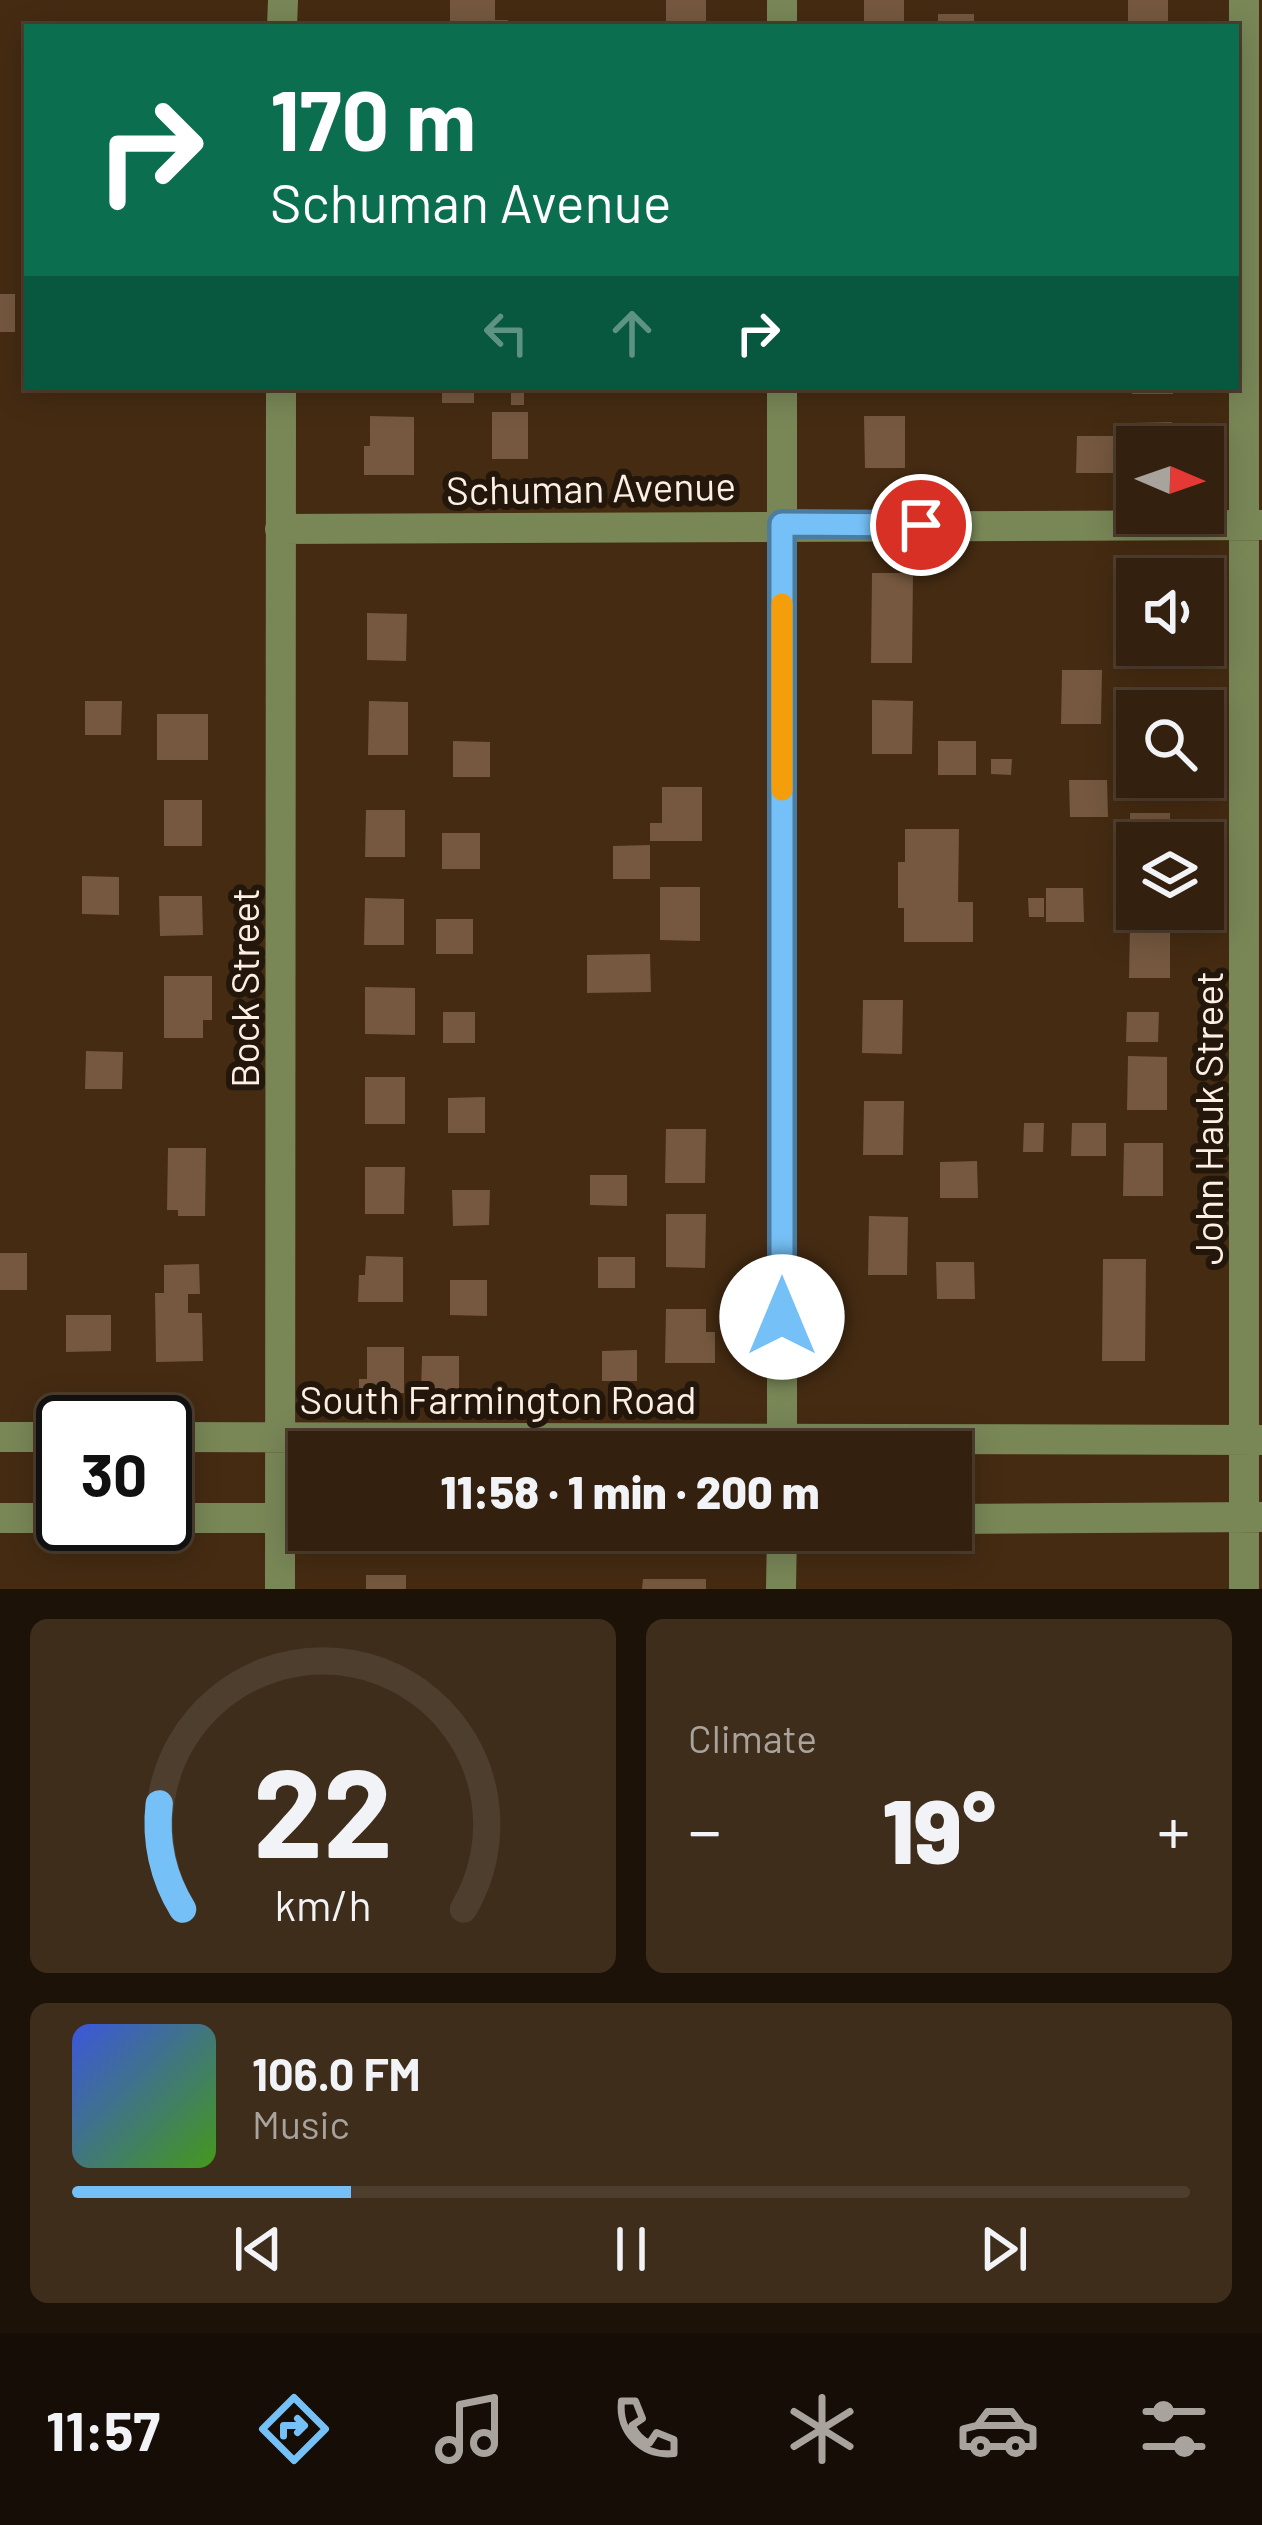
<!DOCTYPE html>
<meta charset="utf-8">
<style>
:root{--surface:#34200e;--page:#3f2d1c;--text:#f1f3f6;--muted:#a9a39e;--line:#4e3e2e;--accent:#75c0f6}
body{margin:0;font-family:Barlow,sans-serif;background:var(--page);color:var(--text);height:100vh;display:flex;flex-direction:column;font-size:45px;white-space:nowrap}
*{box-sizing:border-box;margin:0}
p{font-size:39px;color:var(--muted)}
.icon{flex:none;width:66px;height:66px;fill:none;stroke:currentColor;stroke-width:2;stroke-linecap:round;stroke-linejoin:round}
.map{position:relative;height:1589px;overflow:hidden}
.details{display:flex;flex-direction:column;gap:30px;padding:30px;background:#1d1208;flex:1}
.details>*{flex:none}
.top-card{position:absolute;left:24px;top:24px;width:1215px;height:366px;border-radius:0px;box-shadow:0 6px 30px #0003,0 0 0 3px var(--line);background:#0b6e4f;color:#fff;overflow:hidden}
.needle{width:78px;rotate:92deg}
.controls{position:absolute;left:1116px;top:426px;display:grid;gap:24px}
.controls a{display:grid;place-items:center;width:108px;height:108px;border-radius:0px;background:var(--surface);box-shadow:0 6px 30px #0003,0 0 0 3px var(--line);font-size:60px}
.speed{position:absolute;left:36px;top:1395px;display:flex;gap:24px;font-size:60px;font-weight:700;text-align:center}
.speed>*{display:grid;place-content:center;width:156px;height:156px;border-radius:50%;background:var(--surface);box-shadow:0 6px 30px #0003,0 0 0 3px var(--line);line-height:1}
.speed .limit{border:6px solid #111;border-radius:18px;background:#fff;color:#111}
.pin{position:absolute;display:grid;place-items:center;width:102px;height:102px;color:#fff;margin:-51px;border:6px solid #fff;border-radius:50%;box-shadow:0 3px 12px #0007}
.me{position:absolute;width:132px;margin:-66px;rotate:0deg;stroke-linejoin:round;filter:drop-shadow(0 0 9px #0008)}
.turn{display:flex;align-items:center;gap:42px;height:252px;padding:0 48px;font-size:54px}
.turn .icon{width:156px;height:156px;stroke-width:2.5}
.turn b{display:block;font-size:84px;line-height:102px}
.lanes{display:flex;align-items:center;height:114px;padding:0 48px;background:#0003;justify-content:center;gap:60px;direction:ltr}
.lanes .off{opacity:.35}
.big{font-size:90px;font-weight:800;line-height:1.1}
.details .tile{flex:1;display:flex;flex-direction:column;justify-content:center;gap:18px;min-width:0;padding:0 42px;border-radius:18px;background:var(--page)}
.details .dial{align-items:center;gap:0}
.dial svg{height:312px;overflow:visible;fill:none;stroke:var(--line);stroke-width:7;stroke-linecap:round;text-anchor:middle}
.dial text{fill:var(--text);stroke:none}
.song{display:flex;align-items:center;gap:36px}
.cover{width:144px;height:144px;border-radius:18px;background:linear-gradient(135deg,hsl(230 70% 55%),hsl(100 70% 35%))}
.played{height:12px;border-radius:6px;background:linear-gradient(90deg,var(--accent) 25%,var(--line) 25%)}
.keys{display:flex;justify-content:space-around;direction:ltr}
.heat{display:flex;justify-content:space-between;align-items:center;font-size:66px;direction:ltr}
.details .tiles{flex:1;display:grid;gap:30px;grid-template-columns:1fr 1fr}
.tile:last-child{grid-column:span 2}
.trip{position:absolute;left:288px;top:1431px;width:684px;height:120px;border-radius:0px;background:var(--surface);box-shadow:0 6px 30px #0003,0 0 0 3px var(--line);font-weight:800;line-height:120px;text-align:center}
.tabs{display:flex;height:192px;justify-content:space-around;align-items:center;background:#150d06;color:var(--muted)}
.tabs .icon{width:84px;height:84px}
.tabs .active{color:var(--accent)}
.tabs b{font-size:54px;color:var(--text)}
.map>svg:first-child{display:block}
</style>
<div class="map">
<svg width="1262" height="1589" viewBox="0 0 1262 1589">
<rect width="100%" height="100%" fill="#452b12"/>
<path fill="#75583f" d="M 450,0 L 495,0 L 495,20 L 508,20 L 508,27 L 469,27 L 469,22 L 450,22 Z
M 666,0 L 706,0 L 706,27 L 666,27 Z
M 864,0 L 904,0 L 904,27 L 864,27 Z
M 1128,0 L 1168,0 L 1168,27 L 1128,27 Z
M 938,14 L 974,14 L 974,27 L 938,27 Z
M 0,294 L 15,294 L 15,332 L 0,332 Z
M 442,387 L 474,387 L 474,403 L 442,403 Z
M 1132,387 L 1173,387 L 1173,394 L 1132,394 Z
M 511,392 L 524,392 L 524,405 L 511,405 Z
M 492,412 L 528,412 L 528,459 L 492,459 Z
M 370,416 L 414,417 L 414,475 L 364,475 L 364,446 L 370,446 Z
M 864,416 L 905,416 L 905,468 L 865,468 Z
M 1172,422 L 1171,447 L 1137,447 L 1137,475 L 1131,475 L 1131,423 Z
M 1077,436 L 1113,436 L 1113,473 L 1076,473 Z
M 872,573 L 913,573 L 912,663 L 871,663 Z
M 367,613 L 407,614 L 406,661 L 367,660 Z
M 1133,645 L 1173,645 L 1173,653 L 1133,652 Z
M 1062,670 L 1102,670 L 1101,724 L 1061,724 Z
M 872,700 L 913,701 L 912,754 L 872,754 Z
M 85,701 L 122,701 L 121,735 L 85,735 Z
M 369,701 L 408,702 L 408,755 L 368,755 Z
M 157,714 L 208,714 L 208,760 L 157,760 Z
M 453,741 L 490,742 L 490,777 L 453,777 Z
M 938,741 L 976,741 L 976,775 L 938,775 Z
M 991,759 L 1012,759 L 1011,775 L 991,774 Z
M 1069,780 L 1107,780 L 1108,817 L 1070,817 Z
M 662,787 L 702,787 L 702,841 L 650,841 L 650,823 L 662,823 Z
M 164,800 L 202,800 L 202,846 L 164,846 Z
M 366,810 L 405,810 L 405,857 L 365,857 Z
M 1130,813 L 1170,813 L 1170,843 L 1137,843 L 1137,866 L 1130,866 Z
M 905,829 L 959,829 L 958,902 L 973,902 L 973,942 L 904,942 L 904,908 L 898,908 L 898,862 L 905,862 Z
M 442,833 L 480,833 L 480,869 L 442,869 Z
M 650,845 L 650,879 L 613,879 L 613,846 Z
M 82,876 L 119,877 L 119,915 L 82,914 Z
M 660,887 L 700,887 L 700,941 L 660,940 Z
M 1046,888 L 1083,888 L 1084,922 L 1046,922 Z
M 159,896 L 202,896 L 203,935 L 160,936 Z
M 365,898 L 404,899 L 404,945 L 364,945 Z
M 1028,898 L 1044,898 L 1044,917 L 1029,917 Z
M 436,919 L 473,919 L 473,954 L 436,954 Z
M 1130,924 L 1170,925 L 1170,978 L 1129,978 Z
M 650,954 L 651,992 L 587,993 L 587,955 Z
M 164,976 L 212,976 L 212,1020 L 203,1020 L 203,1038 L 164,1038 Z
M 365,987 L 415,988 L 415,1035 L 365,1034 Z
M 863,1000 L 903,1000 L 902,1054 L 862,1053 Z
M 443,1012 L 475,1012 L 475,1043 L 443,1043 Z
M 1127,1012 L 1159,1012 L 1158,1042 L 1126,1042 Z
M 86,1051 L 123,1052 L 122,1089 L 85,1089 Z
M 1128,1056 L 1167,1057 L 1167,1110 L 1127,1110 Z
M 365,1077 L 405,1077 L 405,1124 L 365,1124 Z
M 485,1097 L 485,1133 L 448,1133 L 448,1098 Z
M 864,1101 L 904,1101 L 903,1155 L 863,1155 Z
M 1024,1123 L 1044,1123 L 1043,1152 L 1023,1152 Z
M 1072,1123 L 1106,1123 L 1106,1156 L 1071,1156 Z
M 666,1129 L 706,1129 L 705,1183 L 665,1183 Z
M 1124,1143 L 1163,1143 L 1163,1196 L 1123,1196 Z
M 168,1148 L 206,1148 L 205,1216 L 178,1216 L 178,1210 L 167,1210 Z
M 977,1161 L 978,1198 L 940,1198 L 940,1162 Z
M 365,1167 L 405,1167 L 404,1214 L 365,1214 Z
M 590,1175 L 627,1175 L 627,1206 L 590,1205 Z
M 452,1190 L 490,1190 L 489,1225 L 453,1226 Z
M 666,1214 L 706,1214 L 705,1268 L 666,1267 Z
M 869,1216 L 908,1217 L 907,1275 L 868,1275 Z
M 0,1253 L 27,1253 L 27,1290 L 0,1290 Z
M 366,1256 L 403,1257 L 403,1302 L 358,1302 L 359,1275 L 365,1275 Z
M 598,1257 L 635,1257 L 635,1288 L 598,1288 Z
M 1103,1259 L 1146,1259 L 1145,1361 L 1102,1361 Z
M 936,1262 L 974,1262 L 975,1299 L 937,1299 Z
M 199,1264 L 200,1294 L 188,1294 L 188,1313 L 202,1313 L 203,1361 L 156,1362 L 155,1293 L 164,1293 L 164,1265 Z
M 450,1280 L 487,1280 L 487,1316 L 450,1315 Z
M 666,1309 L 706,1309 L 706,1332 L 715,1332 L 715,1363 L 665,1363 Z
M 66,1315 L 111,1315 L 111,1351 L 66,1352 Z
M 367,1347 L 404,1347 L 404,1393 L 359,1393 L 359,1379 L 367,1379 Z
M 637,1350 L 637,1381 L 602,1381 L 602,1351 Z
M 422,1356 L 459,1356 L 459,1391 L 421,1391 Z
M 366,1575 L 406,1575 L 406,1589 L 366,1589 Z
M 643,1579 L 706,1579 L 706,1589 L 642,1589 Z"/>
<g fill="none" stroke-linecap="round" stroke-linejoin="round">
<path stroke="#798757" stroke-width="30" d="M 282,27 L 283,0
M 782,27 L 782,0
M 280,529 L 1262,525
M 0,1437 L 63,1437
M 165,1437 L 1262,1440
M 782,1452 L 782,387
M 0,1518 L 63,1518
M 165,1518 L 309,1518
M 951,1519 L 1262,1517
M 280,1589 L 281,387
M 781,1589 L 782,1530
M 1244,1589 L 1244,0"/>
</g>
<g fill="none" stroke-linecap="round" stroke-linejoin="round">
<g stroke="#4c7da0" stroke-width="30">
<path id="route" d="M 782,1317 L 782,524 L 921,525"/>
</g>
<use href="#route" stroke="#75c0f6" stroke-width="21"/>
<path stroke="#f59e0b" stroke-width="21" d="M 782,604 L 782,790"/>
</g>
<g text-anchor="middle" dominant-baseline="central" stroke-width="12" stroke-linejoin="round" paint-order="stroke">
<g font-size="39" fill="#feefe4" stroke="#23170c">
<text transform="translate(591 487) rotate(-1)">Schuman Avenue</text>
<text transform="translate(243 988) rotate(-90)">Bock Street</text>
<text transform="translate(1207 1118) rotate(-90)">John Hauk Street</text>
<text x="498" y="1398">South Farmington Road</text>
</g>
</g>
</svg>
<div class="controls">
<a><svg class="needle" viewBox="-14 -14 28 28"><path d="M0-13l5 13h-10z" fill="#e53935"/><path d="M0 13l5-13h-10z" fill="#a9a39e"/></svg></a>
<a><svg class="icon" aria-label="sound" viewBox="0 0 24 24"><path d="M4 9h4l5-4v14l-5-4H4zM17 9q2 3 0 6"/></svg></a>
<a><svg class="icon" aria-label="search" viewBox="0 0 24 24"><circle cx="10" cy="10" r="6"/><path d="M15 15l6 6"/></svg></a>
<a><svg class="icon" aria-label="layers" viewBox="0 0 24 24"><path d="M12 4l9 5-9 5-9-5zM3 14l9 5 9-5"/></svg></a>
</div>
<div class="speed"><div class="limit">30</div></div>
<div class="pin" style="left:921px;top:525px;background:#d93025"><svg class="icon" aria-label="arrive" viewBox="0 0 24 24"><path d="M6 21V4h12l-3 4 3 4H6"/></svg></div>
<svg class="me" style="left:782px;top:1317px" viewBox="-20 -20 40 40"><circle r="19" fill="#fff"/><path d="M0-13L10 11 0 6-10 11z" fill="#75c0f6"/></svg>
<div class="trip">11:58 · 1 min · 200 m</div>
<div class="top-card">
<div class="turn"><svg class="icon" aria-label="right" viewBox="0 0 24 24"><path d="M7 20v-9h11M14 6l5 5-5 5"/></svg><div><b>170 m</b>Schuman Avenue</div></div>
<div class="lanes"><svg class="icon off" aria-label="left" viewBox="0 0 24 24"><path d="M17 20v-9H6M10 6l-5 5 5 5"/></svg><svg class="icon off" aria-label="ahead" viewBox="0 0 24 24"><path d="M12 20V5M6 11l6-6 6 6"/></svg><svg class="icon" aria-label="right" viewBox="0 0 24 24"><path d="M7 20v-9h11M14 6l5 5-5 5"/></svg></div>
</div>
</div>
<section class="details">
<div class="tiles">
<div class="tile dial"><svg viewBox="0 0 100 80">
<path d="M14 69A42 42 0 1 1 86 69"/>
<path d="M14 69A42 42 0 0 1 8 42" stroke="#75c0f6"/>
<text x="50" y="56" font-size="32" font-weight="700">22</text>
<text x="50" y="72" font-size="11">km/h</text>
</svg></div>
<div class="tile"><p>Climate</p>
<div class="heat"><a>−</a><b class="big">19°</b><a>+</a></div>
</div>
<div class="tile">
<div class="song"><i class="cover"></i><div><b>106.0 FM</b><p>Music</p></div></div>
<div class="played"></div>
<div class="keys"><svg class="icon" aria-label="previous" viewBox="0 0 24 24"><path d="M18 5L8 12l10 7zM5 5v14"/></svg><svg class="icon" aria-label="pause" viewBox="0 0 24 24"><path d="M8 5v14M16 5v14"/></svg><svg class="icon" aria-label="next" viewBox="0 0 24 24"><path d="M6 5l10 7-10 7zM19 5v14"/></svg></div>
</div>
</div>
</section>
<nav class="tabs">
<b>11:57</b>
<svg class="icon active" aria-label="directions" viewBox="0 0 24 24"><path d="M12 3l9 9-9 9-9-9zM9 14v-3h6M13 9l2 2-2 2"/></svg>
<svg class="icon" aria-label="music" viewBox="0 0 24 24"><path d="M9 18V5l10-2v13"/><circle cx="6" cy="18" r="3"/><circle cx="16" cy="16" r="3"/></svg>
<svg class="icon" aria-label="phone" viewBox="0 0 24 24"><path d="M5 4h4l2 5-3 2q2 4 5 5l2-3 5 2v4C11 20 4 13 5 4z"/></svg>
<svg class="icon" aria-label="climate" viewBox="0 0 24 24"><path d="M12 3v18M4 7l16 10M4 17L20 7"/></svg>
<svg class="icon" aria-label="car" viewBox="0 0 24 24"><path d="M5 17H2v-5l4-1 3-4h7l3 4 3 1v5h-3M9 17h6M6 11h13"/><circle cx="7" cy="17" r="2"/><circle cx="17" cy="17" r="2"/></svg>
<svg class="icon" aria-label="filters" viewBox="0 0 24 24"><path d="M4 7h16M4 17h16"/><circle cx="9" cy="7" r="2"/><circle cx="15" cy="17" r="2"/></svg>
</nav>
